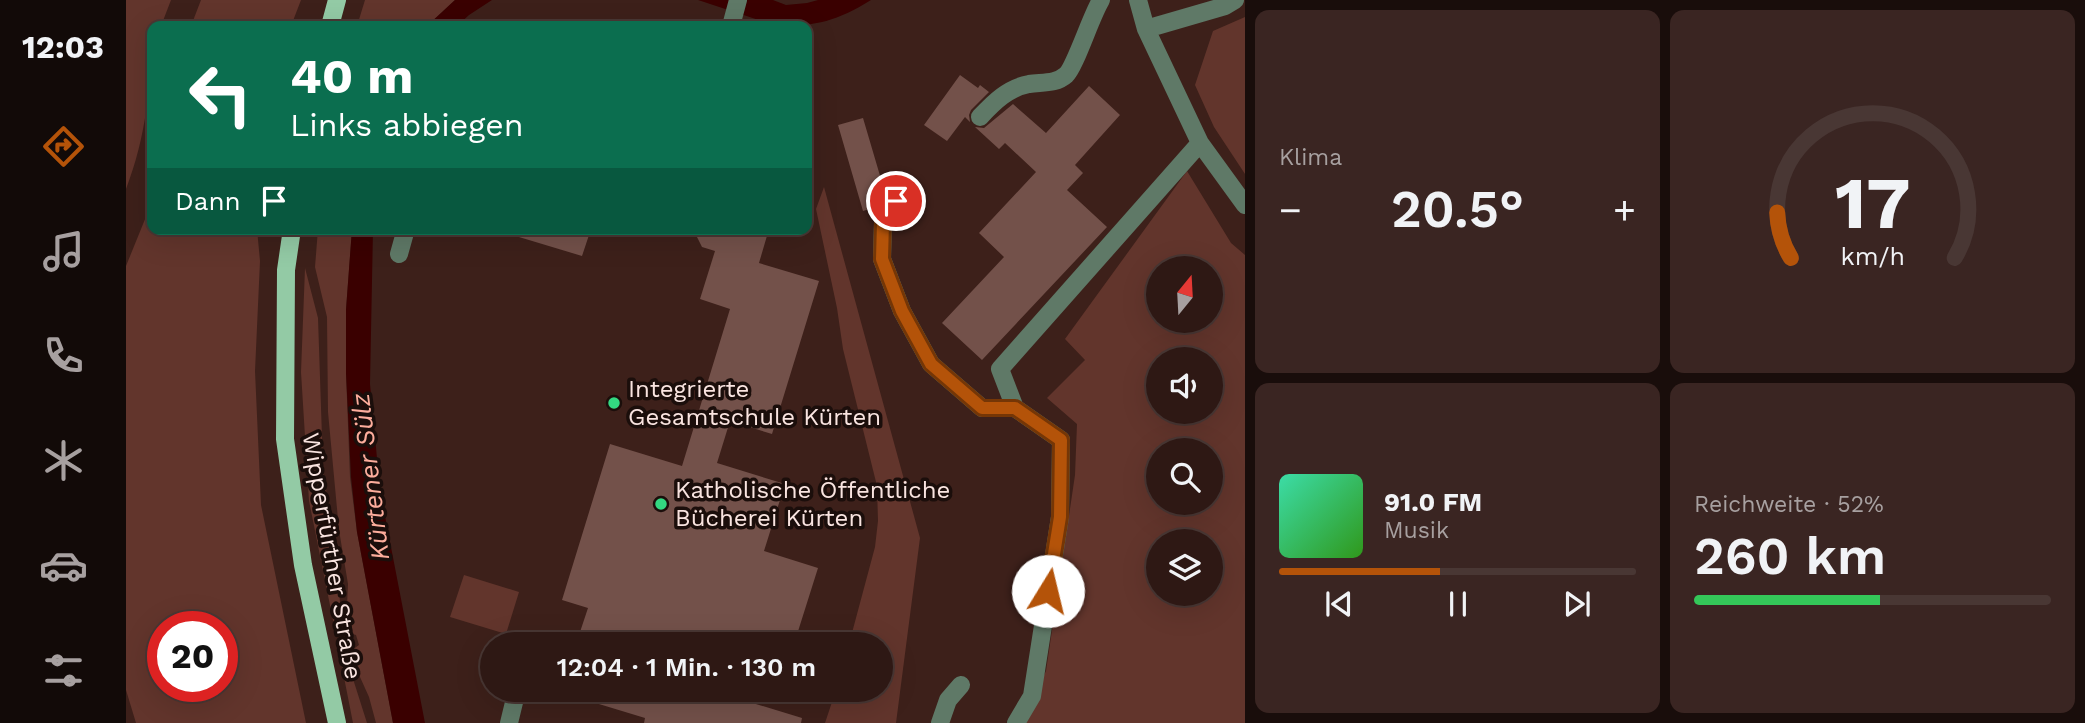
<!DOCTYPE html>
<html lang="de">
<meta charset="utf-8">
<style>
:root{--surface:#2e1814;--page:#3a2522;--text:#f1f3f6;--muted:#a7a0a0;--line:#493734;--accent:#b45309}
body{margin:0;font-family:"Work Sans",sans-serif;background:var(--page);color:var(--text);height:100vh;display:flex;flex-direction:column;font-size:26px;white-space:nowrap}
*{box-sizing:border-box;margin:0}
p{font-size:23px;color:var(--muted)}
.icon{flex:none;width:38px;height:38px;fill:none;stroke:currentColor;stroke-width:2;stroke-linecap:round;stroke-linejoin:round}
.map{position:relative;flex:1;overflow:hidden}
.details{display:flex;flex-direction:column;gap:10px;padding:10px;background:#190d0b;width:840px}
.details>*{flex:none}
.guide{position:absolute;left:21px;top:21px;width:665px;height:214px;border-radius:14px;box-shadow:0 7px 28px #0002,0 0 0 2px var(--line);background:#0b6e4f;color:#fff;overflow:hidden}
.needle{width:46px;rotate:18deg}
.fabs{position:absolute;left:1020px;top:256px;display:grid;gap:14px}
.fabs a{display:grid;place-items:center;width:77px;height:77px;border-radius:50%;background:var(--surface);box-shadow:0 7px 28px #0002,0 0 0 2px var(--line);font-size:35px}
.speed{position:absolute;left:21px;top:611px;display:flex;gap:14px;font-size:35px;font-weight:700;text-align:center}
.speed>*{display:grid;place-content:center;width:91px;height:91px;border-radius:50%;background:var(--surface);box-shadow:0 7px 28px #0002,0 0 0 2px var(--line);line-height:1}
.speed .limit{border:10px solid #d22;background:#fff;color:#111}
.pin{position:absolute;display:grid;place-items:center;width:60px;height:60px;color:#fff;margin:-30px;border:4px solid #fff;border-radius:50%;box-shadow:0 2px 7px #0007}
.me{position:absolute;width:77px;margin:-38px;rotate:9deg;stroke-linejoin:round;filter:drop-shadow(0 0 5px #0008)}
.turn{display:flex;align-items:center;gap:24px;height:147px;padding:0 28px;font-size:32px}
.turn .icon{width:91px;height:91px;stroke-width:2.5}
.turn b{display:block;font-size:49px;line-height:60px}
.then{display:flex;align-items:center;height:66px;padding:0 28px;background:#0003;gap:14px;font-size:26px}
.big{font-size:52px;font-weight:600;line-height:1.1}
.details .card{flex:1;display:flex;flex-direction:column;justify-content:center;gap:10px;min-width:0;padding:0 24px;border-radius:14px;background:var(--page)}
.details .dial{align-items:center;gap:0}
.dial svg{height:182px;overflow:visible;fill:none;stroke:var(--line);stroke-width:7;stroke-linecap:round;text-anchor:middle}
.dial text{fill:var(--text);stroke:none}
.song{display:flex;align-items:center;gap:21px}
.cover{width:84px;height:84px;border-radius:10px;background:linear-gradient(135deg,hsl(160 70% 55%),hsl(110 70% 35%))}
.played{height:7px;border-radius:4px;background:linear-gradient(90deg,var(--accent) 45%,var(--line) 45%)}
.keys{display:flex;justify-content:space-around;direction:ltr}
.heat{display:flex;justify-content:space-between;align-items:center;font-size:38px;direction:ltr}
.charge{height:10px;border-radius:5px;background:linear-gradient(90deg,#34c759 52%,var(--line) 0)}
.details .tiles{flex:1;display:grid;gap:10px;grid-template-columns:repeat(2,1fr)}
.trip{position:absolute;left:354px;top:632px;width:413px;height:70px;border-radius:35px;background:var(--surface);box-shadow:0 7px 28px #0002,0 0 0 2px var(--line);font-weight:600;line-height:70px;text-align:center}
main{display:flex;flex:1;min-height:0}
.tab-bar{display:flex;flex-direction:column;width:126px;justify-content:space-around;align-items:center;background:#120a08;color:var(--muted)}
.tab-bar .icon{width:49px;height:49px}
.tab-bar .current{color:var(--accent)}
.tab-bar b{font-size:32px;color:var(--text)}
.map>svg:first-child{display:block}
</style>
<main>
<nav class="tab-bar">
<b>12:03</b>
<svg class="icon current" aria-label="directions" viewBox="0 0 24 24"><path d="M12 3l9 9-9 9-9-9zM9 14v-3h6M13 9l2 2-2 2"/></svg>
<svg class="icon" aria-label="music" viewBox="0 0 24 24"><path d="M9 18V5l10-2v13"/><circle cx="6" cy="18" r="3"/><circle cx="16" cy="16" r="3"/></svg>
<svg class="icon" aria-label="phone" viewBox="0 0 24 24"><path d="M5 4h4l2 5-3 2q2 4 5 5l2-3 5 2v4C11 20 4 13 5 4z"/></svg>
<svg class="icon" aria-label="climate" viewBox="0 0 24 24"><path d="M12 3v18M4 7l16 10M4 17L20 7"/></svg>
<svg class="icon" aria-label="car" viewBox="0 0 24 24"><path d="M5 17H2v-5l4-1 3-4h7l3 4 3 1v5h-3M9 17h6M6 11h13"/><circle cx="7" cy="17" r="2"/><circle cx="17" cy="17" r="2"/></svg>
<svg class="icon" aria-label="filters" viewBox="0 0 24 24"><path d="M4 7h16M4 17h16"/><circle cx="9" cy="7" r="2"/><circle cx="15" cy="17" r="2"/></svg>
</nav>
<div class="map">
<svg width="1119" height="723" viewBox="0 0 1119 723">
<rect width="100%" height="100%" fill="#3d201a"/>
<path fill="#62352c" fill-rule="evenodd" d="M 0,0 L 45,0 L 35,26 L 26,26 C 26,81 20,138 0,189 Z
M 75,0 L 175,0 L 165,26 L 65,26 Z
M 239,0 L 329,0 L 301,26 L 231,26 Z
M 1119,17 L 1119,174 L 1088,127 L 1069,85 L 1087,31 Z
M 1061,171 L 1105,243 L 1119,255 L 1119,723 L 888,723 L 903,705 L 920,671 L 949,475 L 951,424 L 921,398 L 959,360 L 939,339 ZM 1032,268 L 1085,268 L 1085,320 L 1032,320 ZM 1032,359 L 1085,359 L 1085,411 L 1032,411 ZM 1032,450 L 1085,450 L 1085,502 L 1032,502 ZM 1032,541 L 1085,541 L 1085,593 L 1032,593 Z
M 698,187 L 794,538 L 770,723 L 699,723 L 710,690 L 754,690 L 754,644 L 723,644 L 749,547 L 752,521 L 751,486 L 717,349 L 711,308 L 690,209 Z
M 26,202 L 26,229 L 131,229 L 134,261 L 129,371 L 135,505 L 180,723 L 10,723 L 0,690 L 0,266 ZM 37,626 L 96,626 L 96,686 L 37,686 Z
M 192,229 L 226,229 L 220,310 L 220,373 L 224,477 L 231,532 L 267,723 L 250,723 L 243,697 L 225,657 L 226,650 L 233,645 L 230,635 L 223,633 L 220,628 L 222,584 L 213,530 L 202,412 L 201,317 L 189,267 Z
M 179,268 L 192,318 L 197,467 L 213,585 L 214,603 L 210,635 L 183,501 L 175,372 Z
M 338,575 L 393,592 L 380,634 L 324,617 Z
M 214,657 L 228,682 L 241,723 L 227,723 Z"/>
<path fill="#3a0000" d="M 329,0 L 366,0 L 343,15 L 331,26 L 301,26 Z
M 572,0 L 647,0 L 660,5 L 681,3 L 692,0 L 745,0 C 711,21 691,26 651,26 Z
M 226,229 L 247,229 L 244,384 L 254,490 L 299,723 L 267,723 L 231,532 L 225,477 L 220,373 L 220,310 Z"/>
<path fill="#73514a" d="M 834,75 L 852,88 L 854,85 L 863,92 L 845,110 L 843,115 L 844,122 L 839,117 L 821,141 L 798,125 Z
M 963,86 L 994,115 L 949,165 L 957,173 L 941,190 L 981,227 L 856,360 L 816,323 L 878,257 L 853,233 L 910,172 L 879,143 L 873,149 L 849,127 L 858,128 L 887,104 L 920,133 Z
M 737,118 L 760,196 L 754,206 L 737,211 L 712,125 Z
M 384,229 L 465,229 L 456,256 L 383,234 Z
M 567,229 L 643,229 L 633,263 L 693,281 L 646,434 L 604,421 L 591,463 L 659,484 L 638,551 L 692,568 L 668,644 L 450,644 L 462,608 L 436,600 L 484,444 L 556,466 L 604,309 L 574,299 L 589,251 L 576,247 Z
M 441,690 L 599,690 L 597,694 L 676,718 L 675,723 L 518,723 L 519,718 L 440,694 Z"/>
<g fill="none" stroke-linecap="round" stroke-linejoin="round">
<path stroke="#5f7967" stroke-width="18" d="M 1012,0 L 1020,29 L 1074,143 L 1119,205
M 605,26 L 612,0
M 1020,29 L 1099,6 L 1109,0
M 854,117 C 868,102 882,88 903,84 C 916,82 930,84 940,75 C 949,67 965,16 975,0
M 770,201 L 757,222 L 756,259 L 776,311 L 805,364 L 856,408 L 889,408
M 273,254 L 280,229
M 383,723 L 391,690
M 814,723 L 822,700 L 835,685
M 890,723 L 906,696 L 934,517 L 935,440 L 889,408 L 874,369 L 1074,143"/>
<path stroke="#93caa5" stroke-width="18" d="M 204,26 L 211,0
M 166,229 L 160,270 L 159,439 L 177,565 L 211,723"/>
</g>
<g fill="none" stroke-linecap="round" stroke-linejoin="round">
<g stroke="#753606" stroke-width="18">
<path id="route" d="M 770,201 L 757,222 L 756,259 L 776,311 L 805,364 L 856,408 L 889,408 L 935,440 L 934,517 L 922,591"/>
</g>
<use href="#route" stroke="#b45309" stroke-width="12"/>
</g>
<g fill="#33d881" stroke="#1b0e0b" stroke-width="2.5">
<circle cx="488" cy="403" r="7"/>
<circle cx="535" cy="504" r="7"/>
</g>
<g text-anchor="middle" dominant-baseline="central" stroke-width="7" stroke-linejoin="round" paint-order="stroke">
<g font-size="24" fill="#f9e4e0" stroke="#1b0e0b" text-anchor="start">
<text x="502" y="389">Integrierte<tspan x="502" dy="28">Gesamtschule Kürten</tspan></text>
<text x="549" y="490">Katholische Öffentliche<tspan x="549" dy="28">Bücherei Kürten</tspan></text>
</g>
<g font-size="24" fill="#f9e4e0" stroke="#1b0e0b">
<text transform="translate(206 556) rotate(80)">Wipperfürther Straße</text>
</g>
<g font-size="26" font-style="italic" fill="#fdad9c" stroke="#1b0e0b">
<text transform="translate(244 477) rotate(-97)">Kürtener Sülz</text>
</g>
</g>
</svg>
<div class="fabs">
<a><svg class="needle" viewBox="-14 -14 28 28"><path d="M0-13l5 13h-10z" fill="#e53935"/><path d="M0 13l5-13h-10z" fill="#a7a0a0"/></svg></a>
<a><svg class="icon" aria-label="sound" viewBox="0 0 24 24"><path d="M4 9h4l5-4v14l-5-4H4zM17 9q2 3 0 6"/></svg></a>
<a><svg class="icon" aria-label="search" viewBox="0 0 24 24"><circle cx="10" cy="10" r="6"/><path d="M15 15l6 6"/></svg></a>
<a><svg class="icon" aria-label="layers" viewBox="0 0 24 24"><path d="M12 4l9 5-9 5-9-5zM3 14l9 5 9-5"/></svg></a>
</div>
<div class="speed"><div class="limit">20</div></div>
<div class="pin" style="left:770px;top:201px;background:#d93025"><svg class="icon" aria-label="arrive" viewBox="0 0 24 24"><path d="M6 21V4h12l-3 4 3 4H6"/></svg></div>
<svg class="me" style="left:922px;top:591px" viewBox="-20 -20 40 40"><circle r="19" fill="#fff"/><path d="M0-13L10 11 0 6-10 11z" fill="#b45309"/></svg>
<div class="trip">12:04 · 1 Min. · 130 m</div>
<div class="guide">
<div class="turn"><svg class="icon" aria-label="left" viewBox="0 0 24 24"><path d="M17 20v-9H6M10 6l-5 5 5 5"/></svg><div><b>40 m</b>Links abbiegen</div></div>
<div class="then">Dann<svg class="icon" aria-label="arrive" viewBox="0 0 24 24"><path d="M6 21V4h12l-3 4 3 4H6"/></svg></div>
</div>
</div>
<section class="details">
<div class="tiles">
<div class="card"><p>Klima</p>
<div class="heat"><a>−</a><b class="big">20.5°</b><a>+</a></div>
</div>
<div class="card dial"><svg viewBox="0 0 100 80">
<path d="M14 69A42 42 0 1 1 86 69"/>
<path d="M14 69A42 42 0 0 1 8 49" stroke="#b45309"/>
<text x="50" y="56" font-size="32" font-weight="700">17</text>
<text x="50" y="72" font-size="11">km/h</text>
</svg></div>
<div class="card">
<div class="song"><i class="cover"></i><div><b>91.0 FM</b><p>Musik</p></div></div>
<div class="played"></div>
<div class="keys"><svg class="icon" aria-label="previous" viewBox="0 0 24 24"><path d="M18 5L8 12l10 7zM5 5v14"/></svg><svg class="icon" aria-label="pause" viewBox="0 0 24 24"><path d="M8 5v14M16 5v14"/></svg><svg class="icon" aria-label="next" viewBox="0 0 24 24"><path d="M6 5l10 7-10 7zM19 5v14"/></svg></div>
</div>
<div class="card"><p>Reichweite · 52%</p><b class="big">260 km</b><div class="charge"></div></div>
</div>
</section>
</main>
